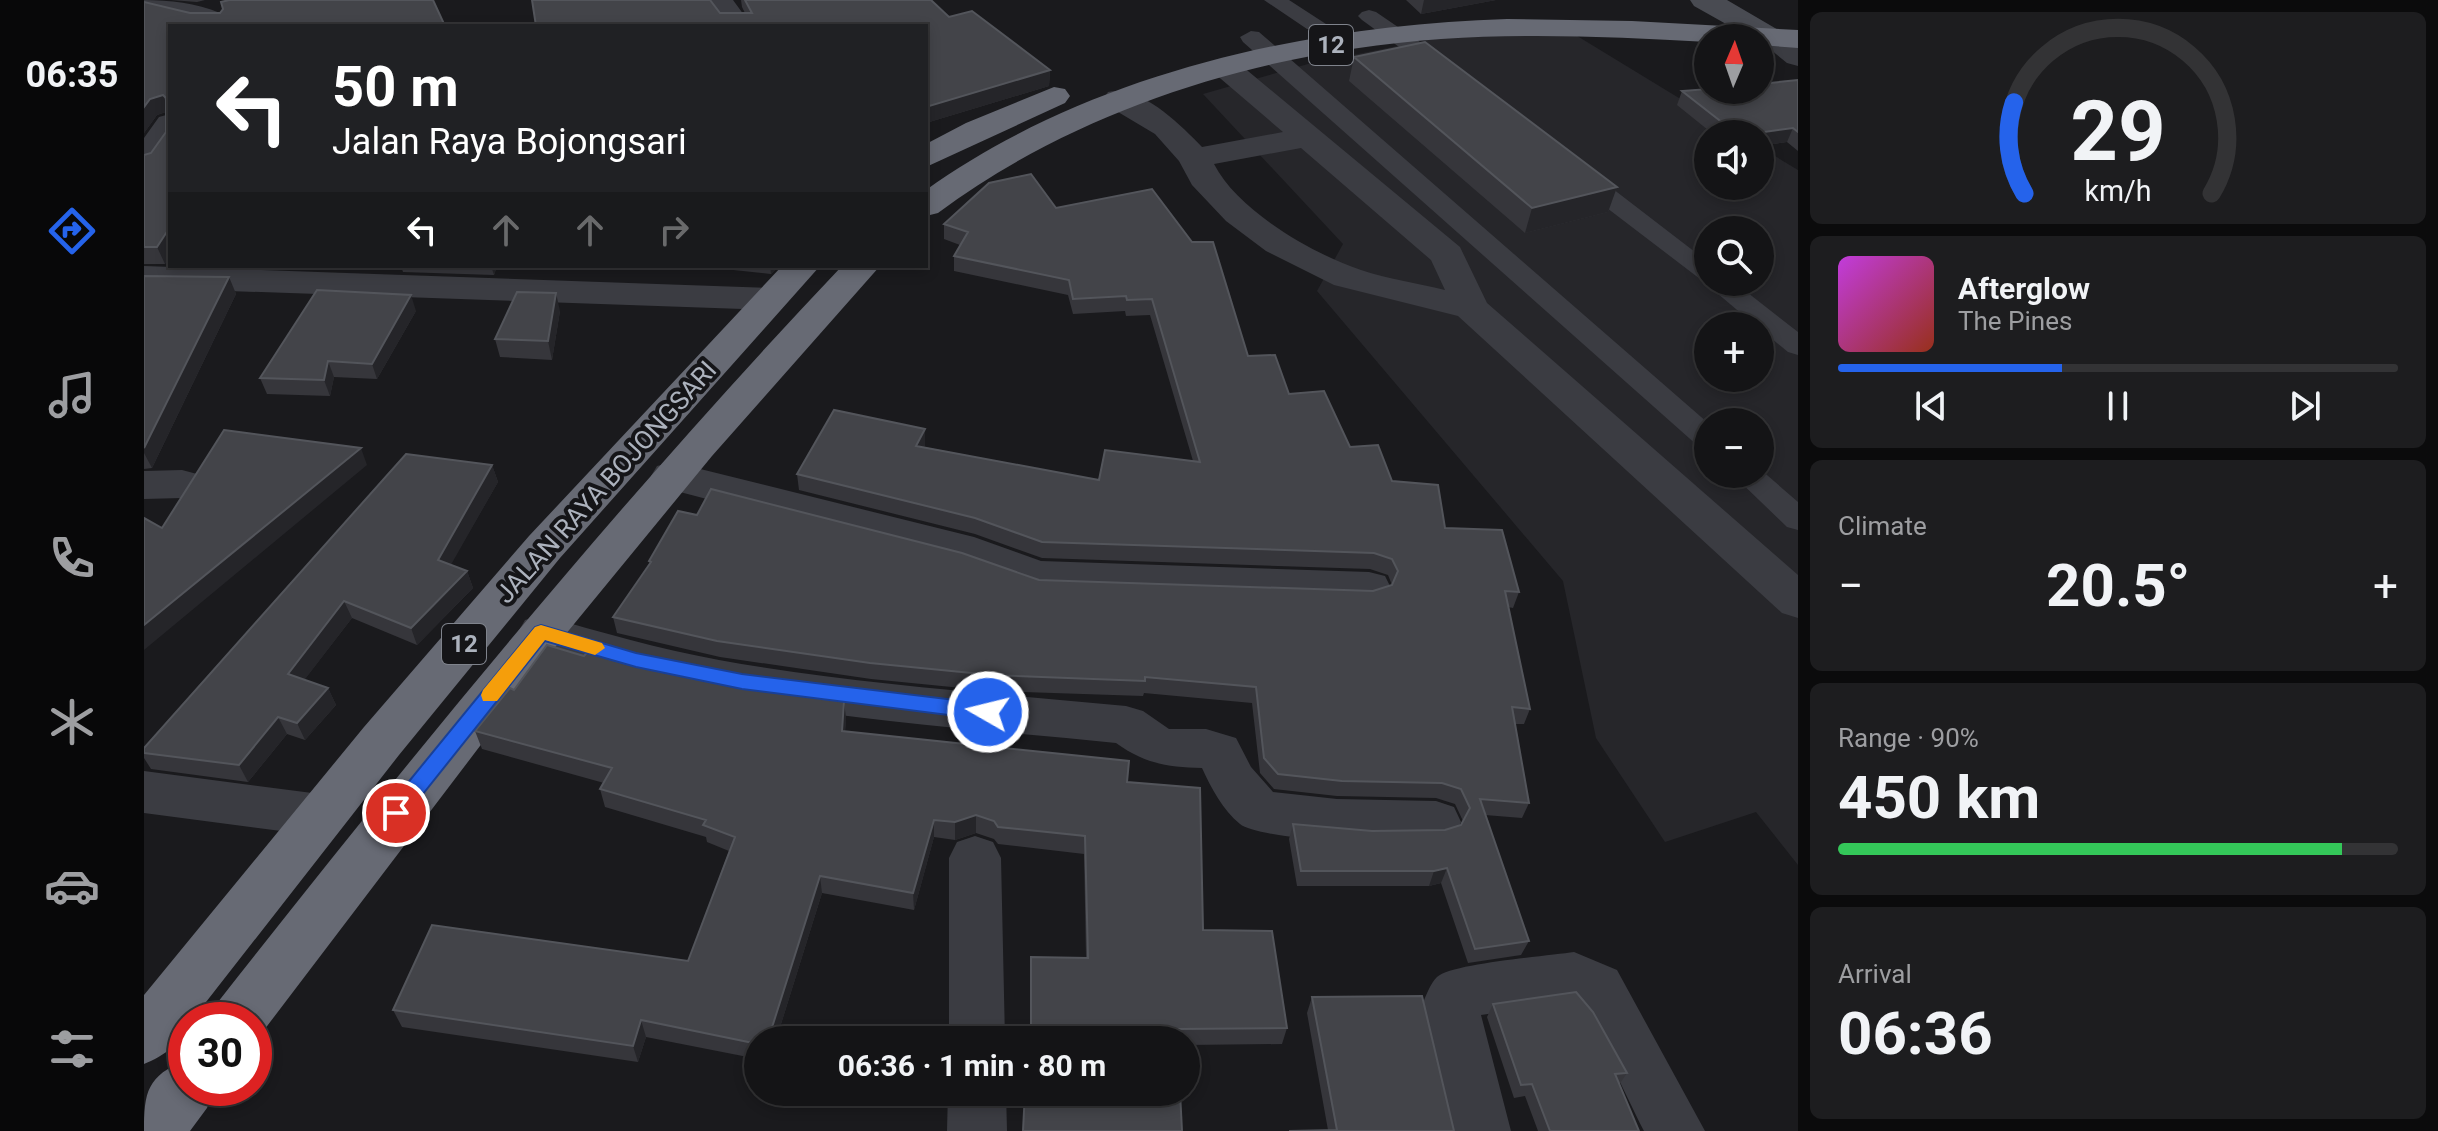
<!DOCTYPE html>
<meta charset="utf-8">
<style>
:root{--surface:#141416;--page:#1d1d1f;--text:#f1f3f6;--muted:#9d9ea1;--line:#333335;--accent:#2563eb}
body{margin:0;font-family:Roboto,sans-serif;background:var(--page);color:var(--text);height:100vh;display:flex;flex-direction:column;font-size:30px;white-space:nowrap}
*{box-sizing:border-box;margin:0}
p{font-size:26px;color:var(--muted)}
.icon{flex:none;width:44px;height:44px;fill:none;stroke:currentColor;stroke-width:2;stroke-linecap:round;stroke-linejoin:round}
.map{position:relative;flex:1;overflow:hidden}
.panel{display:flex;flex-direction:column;gap:12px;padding:12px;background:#0b0b0c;width:640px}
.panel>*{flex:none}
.top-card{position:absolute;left:24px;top:24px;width:760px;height:244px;border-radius:0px;box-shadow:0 4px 12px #0003,0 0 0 2px var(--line);background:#202124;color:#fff;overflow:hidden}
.needle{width:52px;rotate:2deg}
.fabs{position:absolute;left:1550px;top:24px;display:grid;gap:16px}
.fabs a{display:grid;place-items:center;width:80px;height:80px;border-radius:50%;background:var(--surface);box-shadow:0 4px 12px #0003,0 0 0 2px var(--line);font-size:40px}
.speed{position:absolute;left:24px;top:1002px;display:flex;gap:16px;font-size:40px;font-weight:700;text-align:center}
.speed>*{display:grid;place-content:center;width:104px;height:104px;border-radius:50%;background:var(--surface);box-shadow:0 4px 12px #0003,0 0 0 2px var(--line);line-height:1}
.speed .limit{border:12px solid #d22;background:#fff;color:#111}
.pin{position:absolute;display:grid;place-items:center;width:68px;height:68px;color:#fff;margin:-34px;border:4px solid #fff;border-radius:50%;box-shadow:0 2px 8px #0007}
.me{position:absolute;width:88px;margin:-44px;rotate:278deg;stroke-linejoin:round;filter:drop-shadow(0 0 6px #0008)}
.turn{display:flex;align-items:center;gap:28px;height:168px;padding:0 32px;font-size:36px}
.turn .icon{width:104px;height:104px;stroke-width:2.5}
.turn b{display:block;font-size:56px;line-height:68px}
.lanes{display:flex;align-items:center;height:76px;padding:0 32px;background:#0003;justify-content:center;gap:40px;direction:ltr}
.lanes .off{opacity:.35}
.big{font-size:60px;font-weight:700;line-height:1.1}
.panel .card{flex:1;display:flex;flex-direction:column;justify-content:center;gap:12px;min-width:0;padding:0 28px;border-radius:12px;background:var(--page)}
.panel .dial{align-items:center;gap:0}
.dial svg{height:208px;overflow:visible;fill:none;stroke:var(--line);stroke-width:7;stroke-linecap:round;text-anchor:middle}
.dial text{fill:var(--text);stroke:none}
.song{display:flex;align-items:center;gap:24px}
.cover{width:96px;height:96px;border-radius:12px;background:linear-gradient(135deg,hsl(290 70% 55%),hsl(10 70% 35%))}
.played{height:8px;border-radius:4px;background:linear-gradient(90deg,var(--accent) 40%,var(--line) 40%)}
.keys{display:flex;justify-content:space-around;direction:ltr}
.heat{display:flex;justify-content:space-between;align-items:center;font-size:44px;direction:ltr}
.charge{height:12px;border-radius:6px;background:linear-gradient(90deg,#34c759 90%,var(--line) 0)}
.trip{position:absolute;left:600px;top:1026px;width:456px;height:80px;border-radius:40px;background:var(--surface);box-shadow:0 4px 12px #0003,0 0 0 2px var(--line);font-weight:700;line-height:80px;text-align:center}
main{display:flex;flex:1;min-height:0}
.dock{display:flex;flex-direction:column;width:144px;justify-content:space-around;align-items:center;background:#080809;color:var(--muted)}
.dock .icon{width:56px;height:56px}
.dock .active{color:var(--accent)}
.dock b{font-size:36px;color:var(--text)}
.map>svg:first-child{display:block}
</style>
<main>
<nav class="dock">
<b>06:35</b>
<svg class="icon active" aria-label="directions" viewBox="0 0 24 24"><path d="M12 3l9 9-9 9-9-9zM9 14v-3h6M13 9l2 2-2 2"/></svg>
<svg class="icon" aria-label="music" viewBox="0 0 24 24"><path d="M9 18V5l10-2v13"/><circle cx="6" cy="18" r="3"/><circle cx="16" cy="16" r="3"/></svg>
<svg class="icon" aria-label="phone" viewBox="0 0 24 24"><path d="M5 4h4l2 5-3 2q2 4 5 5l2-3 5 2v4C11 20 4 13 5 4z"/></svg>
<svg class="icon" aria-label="climate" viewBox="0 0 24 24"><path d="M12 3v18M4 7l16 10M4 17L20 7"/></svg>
<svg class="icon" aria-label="car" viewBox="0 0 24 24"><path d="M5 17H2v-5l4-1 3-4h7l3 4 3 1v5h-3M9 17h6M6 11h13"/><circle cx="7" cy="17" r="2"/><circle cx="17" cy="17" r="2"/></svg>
<svg class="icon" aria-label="filters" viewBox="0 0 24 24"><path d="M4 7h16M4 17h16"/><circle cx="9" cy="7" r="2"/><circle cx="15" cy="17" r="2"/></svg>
</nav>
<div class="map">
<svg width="1654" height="1131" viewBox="0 0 1654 1131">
<rect width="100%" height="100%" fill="#1a1a1d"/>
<path fill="#26262a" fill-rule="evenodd" d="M 1425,31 L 1594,134 L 1564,134 L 1564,186 L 1616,186 L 1616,147 L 1654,170 L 1654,865 L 1612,812 L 1521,842 L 1452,738 L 1419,581 L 1173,291 L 1199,244 L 1059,94 L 1164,64 L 1309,35 ZM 1564,230 L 1616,230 L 1616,282 L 1564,282 ZM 1564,326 L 1616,326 L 1616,378 L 1564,378 ZM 1564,422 L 1616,422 L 1616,474 L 1564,474 Z"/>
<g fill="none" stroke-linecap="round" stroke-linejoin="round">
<path fill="#3b3c42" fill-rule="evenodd" d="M 1120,0 L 1145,0 L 1182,24 L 1179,29 L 1163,29 Z
M 1225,10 L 1232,12 L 1311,66 L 1314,71 L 1311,76 L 1295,76 L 1218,20 L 1214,16 L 1218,12 Z
M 1107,31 L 1115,32 L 1564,423 L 1564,449 L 1554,446 L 1099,42 L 1096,37 Z
M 1434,167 L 1443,169 L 1564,262 L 1564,282 L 1590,282 L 1654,332 L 1654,355 L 1644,352 L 1616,329 L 1616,326 L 1612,326 L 1560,282 L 1425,179 L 1422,174 L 1425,169 Z
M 1616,469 L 1654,502 L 1654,530 L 1643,527 L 1588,474 L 1616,474 Z"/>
<path fill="#3b3c42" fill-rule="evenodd" d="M 0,0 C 26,0 52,3 76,13 L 82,26 L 52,26 L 46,22 L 0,14 Z
M 560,0 L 589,0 L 608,26 L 578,26 Z
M 1626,28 L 1636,31 L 1654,43 L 1654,66 L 1643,63 L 1611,37 L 1616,31 Z
M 1081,58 L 1092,61 L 1316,247 L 1343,303 L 1654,575 L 1654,618 L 1638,613 L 1314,316 L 1190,285 L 1122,251 L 1082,221 L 1048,185 L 1035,161 L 1011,134 L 964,106 L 959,99 L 964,92 C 996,84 1037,125 1058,147 L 1139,132 L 1070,73 L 1066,67 L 1070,61 ZM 1157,148 L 1287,260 L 1301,290 C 1273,283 1244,279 1217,270 C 1169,254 1094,211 1070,164 Z
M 26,114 L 26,147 L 12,168 L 0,171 L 0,138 L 15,117 Z
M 0,266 L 626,288 L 639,291 L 644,299 L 639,307 L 626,310 L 0,288 Z
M 528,462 L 830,537 L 897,561 L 1225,572 L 1241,576 L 1247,588 L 1241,600 L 1225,604 L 894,593 L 819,566 L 513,486 L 507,476 L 513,466 Z
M 38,470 L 53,474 L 59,484 L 53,494 L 38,498 L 0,499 L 0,471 Z
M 397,615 C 456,632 515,649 575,660 C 709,684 846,693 982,706 L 999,711 L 1025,729 L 1062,729 L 1092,738 L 1107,767 L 1129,792 L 1193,799 L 1292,801 L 1310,807 L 1317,822 L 1310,837 C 1304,839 1298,842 1292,843 C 1265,848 1115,840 1096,824 C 1079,810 1067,788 1058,768 C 1024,767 1001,764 972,743 C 840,730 706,721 574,696 C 509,683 445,664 381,644 L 374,632 L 381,620 Z
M 0,771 L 176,794 L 194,800 L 201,815 L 194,830 L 176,836 L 0,813 Z
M 831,836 L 849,842 L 857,858 L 861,1040 L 805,1040 L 805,858 L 813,842 Z
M 1430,952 L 1473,970 L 1561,1131 L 1500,1131 C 1487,1107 1446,1012 1426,1002 L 1337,1015 L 1367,1131 L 1307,1131 L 1278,1005 C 1282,996 1286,984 1293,977 C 1308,963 1405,956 1430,952 Z
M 804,1092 L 862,1092 L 863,1131 L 803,1131 Z"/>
<path fill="#494b52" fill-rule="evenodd" d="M 1546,0 L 1583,0 L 1636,31 L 1641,37 L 1636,43 L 1626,46 L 1616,43 L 1616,38 L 1607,38 L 1550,6 Z"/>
<path fill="#676a74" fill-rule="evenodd" d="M 1363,19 L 1488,21 L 1654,30 L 1654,48 L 1616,45 L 1616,38 L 1564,38 L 1564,42 C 1475,37 1386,33 1297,39 C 1119,52 938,106 794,213 L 782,216 L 782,190 C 945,73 1165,25 1363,19 Z
M 910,87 L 921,89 L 926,96 L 921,103 L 782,167 L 782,144 L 822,123 Z
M 638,266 L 676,266 L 416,558 L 255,755 L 48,1020 L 42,1020 C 42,1042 18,1057 0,1064 L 0,995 L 220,727 L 385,536 Z
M 698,266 L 736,266 L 568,456 L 412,646 L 114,1038 L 110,1040 L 110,1020 L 66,1020 L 74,1002 C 273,749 476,500 698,266 Z
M 42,1060 L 42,1088 L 71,1088 L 63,1108 L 46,1131 L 0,1131 C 0,1092 3,1076 42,1060 Z"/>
</g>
<path fill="#36363b" d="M 27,0 L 61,0 L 53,2 Z
M 85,0 L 289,0 L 301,26 L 26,26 L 26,255 L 21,264 L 0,264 L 0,155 L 7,153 L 22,132 L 22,112 L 13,115 L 0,133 L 0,2 L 46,13 L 76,13 L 79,9 L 77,2 Z
M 597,0 L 787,0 L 805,17 L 906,70 L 905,86 L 782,123 L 782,26 L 576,13 L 601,13 L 598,7 Z
M 1262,0 L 1352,0 L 1277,14 Z
M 1210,57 L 1473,187 L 1464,212 L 1381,233 L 1205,81 Z
M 1654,80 L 1654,151 L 1643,142 L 1616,146 L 1616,134 L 1569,134 L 1533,105 L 1538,91 Z
M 912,208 L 1104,356 L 1206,447 L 1248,481 L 1375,592 L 1369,608 L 1364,607 L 1386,709 L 1380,724 L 1371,724 L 1385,803 L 1378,818 L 1341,815 L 1385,941 L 1377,955 L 1324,963 L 1297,883 L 1285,886 L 1153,886 L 1145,839 L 1149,824 L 1228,831 L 1301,830 L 1317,825 L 1319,821 L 1311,804 L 1292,798 L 1193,796 L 1130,789 L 1116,773 L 1108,703 L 1000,693 L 999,696 L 848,691 L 727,679 L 576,657 L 473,633 L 469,617 L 505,565 L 505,561 L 895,580 L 1229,591 L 1248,585 L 1244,575 L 1226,569 L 898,558 L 831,534 L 655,490 L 653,474 L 781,445 L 780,447 L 955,480 L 1049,461 L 1006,315 L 982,316 L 981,311 L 929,314 L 924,295 L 810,271 L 810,256 L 816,245 L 800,239 L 800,224 Z
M 257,266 L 353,266 L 350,275 L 259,272 Z
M 552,266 L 635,266 L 627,274 Z
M 0,276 L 85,277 L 92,294 L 8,468 L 0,469 Z
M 272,311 L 233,379 L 190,377 L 186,396 L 123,394 L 116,378 Z
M 416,311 L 408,360 L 356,357 L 351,339 Z
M 348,465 L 354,482 L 306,565 L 323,571 L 329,588 L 273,645 L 208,618 L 160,680 L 184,688 L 192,705 L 161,740 L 143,734 L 104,782 L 7,769 L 0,758 L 0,748 Z
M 440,656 L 570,681 L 700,701 L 702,719 L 701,731 L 983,782 L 1059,930 L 1143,1028 L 1138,1044 L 1042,1045 L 1042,1040 L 886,1040 L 887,957 L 942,958 L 940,854 L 854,844 L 850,839 L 832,833 L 811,840 L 790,837 L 770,910 L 678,893 L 632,1040 L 614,1040 L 614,1059 L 502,1037 L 494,1062 L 258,1027 L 249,1010 L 544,961 L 585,851 L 563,842 L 562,837 L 461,807 L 456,789 L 460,783 L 338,749 L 331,731 L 370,690 Z
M 1168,997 L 1310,1131 L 1184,1130 L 1163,1013 Z
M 1349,1004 L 1483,1073 L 1475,1085 L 1495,1131 L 1394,1131 L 1381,1096 L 1370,1098 L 1343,1017 Z"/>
<path fill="#252529" d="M 1280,0 L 1352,0 L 1277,14 Z
M 906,70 L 905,86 L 782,123 L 782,107 Z
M 19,95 L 25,111 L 13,115 L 0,133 L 0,107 L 6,99 Z
M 1649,128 L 1643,142 L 1616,146 L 1616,134 L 1606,134 Z
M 1473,187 L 1464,212 L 1381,233 L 1388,208 Z
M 26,227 L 26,255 L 21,264 L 13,247 Z
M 347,266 L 353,266 L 350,275 Z
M 626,266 L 635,266 L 627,274 Z
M 85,277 L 92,294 L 8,468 L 0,453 L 0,448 Z
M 412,293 L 416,311 L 408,360 L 404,341 Z
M 267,295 L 272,311 L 233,379 L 228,364 Z
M 184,361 L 190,377 L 186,396 L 180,380 Z
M 781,429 L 781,445 L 773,462 L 772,446 Z
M 217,448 L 223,465 L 0,650 L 0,625 Z
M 348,465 L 354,482 L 300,577 L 294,560 Z
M 323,571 L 329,588 L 273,645 L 267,628 Z
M 200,601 L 208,618 L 152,691 L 144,674 Z
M 184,688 L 192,705 L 161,740 L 153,723 Z
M 700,701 L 702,719 L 700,749 L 698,731 Z
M 134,717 L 143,734 L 104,782 L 95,765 Z
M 832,815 L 832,833 L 811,840 L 811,822 Z
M 790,820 L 790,837 L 770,910 L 769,893 Z
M 1303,868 L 1297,883 L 1285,886 L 1290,871 Z
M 676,876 L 678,893 L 632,1040 L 624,1040 Z
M 497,1020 L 502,1037 L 494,1062 L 489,1046 Z"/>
<path fill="#434449" stroke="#53555b" stroke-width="2" d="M 85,0 L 289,0 L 301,26 L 26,26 L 26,227 L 13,247 L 0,247 L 0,155 L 7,153 L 22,132 L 22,98 L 19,95 L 6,99 L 0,107 L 0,2 L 46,13 L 76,13 L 79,9 L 77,2 Z
M 388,0 L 566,0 L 576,13 L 608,13 L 601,0 L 787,0 L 805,17 L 828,11 L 906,70 L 782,107 L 782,26 L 392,26 Z
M 1281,42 L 1473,187 L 1388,208 L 1210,57 Z
M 1654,80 L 1654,132 L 1649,128 L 1606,134 L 1593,134 L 1538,91 L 1564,89 L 1564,90 L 1616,90 L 1616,84 Z
M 887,174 L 912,208 L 1008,189 L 1048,242 L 1069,242 L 1104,356 L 1131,355 L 1145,394 L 1180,391 L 1206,447 L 1234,445 L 1248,481 L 1294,485 L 1301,528 L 1358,530 L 1375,592 L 1361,591 L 1386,709 L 1368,707 L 1385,803 L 1336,799 L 1385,941 L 1331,949 L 1303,868 L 1290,871 L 1157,871 L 1149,824 L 1228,831 L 1301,830 L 1317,825 L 1326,808 L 1317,789 L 1298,783 L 1198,781 L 1134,774 L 1120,758 L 1112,687 L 1001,677 L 1001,681 L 848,675 L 726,663 L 573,641 L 469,617 L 507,562 L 505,561 L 534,511 L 553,515 L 567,489 L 818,553 L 895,580 L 1229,591 L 1248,585 L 1254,571 L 1248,559 L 1230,553 L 898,542 L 831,518 L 653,474 L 690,410 L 781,429 L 772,446 L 955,480 L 961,450 L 1056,462 L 1008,299 L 983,300 L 982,296 L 929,299 L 925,280 L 810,256 L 824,232 L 800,224 L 845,183 Z
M 0,276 L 85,277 L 0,448 Z
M 173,290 L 267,295 L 228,364 L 184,361 L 180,380 L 116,378 Z
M 373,292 L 412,293 L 404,341 L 351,339 Z
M 80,430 L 217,448 L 0,625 L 0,518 L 18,528 Z
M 262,454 L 348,465 L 294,560 L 323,571 L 267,628 L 200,601 L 144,674 L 184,688 L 153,723 L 134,717 L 95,765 L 0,753 L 0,748 Z
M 403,645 L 440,656 L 445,650 L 570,681 L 700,701 L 698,731 L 985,761 L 983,782 L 1056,788 L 1059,930 L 1128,931 L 1143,1028 L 1031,1029 L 1032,1040 L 887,1040 L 887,957 L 944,958 L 941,836 L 854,827 L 850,821 L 832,815 L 811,822 L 790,820 L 769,893 L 676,876 L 624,1040 L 614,1040 L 614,1044 L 497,1020 L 489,1046 L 249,1010 L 288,925 L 544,961 L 591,837 L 559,825 L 562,820 L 456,789 L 468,768 L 331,731 L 366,688 L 370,690 Z
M 1432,992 L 1449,1012 L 1483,1073 L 1471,1074 L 1495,1131 L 1406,1131 L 1388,1084 L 1377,1085 L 1349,1004 Z
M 1278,996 L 1310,1131 L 1145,1131 L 1193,1130 L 1168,997 Z
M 881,1092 L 1036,1092 L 1038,1131 L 879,1131 Z"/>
<path fill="#2563eb" stroke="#184099" stroke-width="2" d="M 397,625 L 492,653 L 598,674 L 844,704 L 851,706 L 854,712 L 851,718 L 844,720 L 598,689 L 492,667 L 401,641 L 259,819 L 252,822 L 244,819 L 241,813 L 244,807 L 391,627 Z"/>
<path fill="#f59e0b" d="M 397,625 L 458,643 L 461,648 L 451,655 L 401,640 L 353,701 L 339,701 L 337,695 L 339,690 L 391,627 Z"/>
<g text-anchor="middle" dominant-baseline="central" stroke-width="8" stroke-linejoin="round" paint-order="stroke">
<g fill="#151518" stroke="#7f838c" stroke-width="2">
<rect x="1165" y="25" width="44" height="40" rx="6"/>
<rect x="298" y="624" width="44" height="40" rx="6"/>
</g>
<g font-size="24" font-weight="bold" fill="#acb2bd">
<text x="1187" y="45">12</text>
<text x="320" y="644">12</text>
</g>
<g font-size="26" fill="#acb2bd" stroke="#151518">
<text transform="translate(462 482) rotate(-48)">JALAN RAYA BOJONGSARI</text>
</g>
</g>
</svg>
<div class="fabs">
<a><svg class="needle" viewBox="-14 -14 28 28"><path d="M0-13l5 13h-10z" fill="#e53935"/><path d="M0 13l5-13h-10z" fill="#9d9ea1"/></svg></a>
<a><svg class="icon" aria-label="sound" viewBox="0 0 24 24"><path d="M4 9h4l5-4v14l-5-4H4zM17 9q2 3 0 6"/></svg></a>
<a><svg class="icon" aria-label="search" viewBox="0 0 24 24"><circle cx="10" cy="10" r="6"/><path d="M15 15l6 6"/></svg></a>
<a>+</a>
<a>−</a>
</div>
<div class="speed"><div class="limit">30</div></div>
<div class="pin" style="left:252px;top:813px;background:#d93025"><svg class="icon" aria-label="arrive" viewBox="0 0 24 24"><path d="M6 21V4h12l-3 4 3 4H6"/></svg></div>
<svg class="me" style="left:844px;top:712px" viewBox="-20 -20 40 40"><circle r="17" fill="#2563eb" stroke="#fff" stroke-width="3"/><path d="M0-11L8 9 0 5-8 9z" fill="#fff"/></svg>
<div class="trip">06:36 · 1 min · 80 m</div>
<div class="top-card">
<div class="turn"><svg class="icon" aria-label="left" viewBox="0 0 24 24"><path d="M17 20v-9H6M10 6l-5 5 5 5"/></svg><div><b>50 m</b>Jalan Raya Bojongsari</div></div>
<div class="lanes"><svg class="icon" aria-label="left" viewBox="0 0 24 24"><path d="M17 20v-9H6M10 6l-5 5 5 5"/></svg><svg class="icon off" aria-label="ahead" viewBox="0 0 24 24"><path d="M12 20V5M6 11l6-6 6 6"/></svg><svg class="icon off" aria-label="ahead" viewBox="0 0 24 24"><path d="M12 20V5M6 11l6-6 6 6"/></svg><svg class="icon off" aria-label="right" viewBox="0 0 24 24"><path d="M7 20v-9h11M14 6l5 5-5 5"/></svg></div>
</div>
</div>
<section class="panel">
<div class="card dial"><svg viewBox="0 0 100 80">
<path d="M14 69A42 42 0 1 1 86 69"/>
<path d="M14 69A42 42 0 0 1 10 34" stroke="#2563eb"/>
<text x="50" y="56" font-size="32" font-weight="700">29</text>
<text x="50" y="72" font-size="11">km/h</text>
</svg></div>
<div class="card">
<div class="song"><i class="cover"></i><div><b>Afterglow</b><p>The Pines</p></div></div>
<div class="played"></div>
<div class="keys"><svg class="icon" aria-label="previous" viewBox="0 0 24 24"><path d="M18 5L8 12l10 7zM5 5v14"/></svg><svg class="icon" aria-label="pause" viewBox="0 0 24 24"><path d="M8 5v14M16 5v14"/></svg><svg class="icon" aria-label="next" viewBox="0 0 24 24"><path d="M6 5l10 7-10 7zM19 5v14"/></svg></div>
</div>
<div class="card"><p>Climate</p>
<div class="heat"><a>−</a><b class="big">20.5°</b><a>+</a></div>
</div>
<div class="card"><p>Range · 90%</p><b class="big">450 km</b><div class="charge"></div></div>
<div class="card"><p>Arrival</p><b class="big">06:36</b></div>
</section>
</main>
